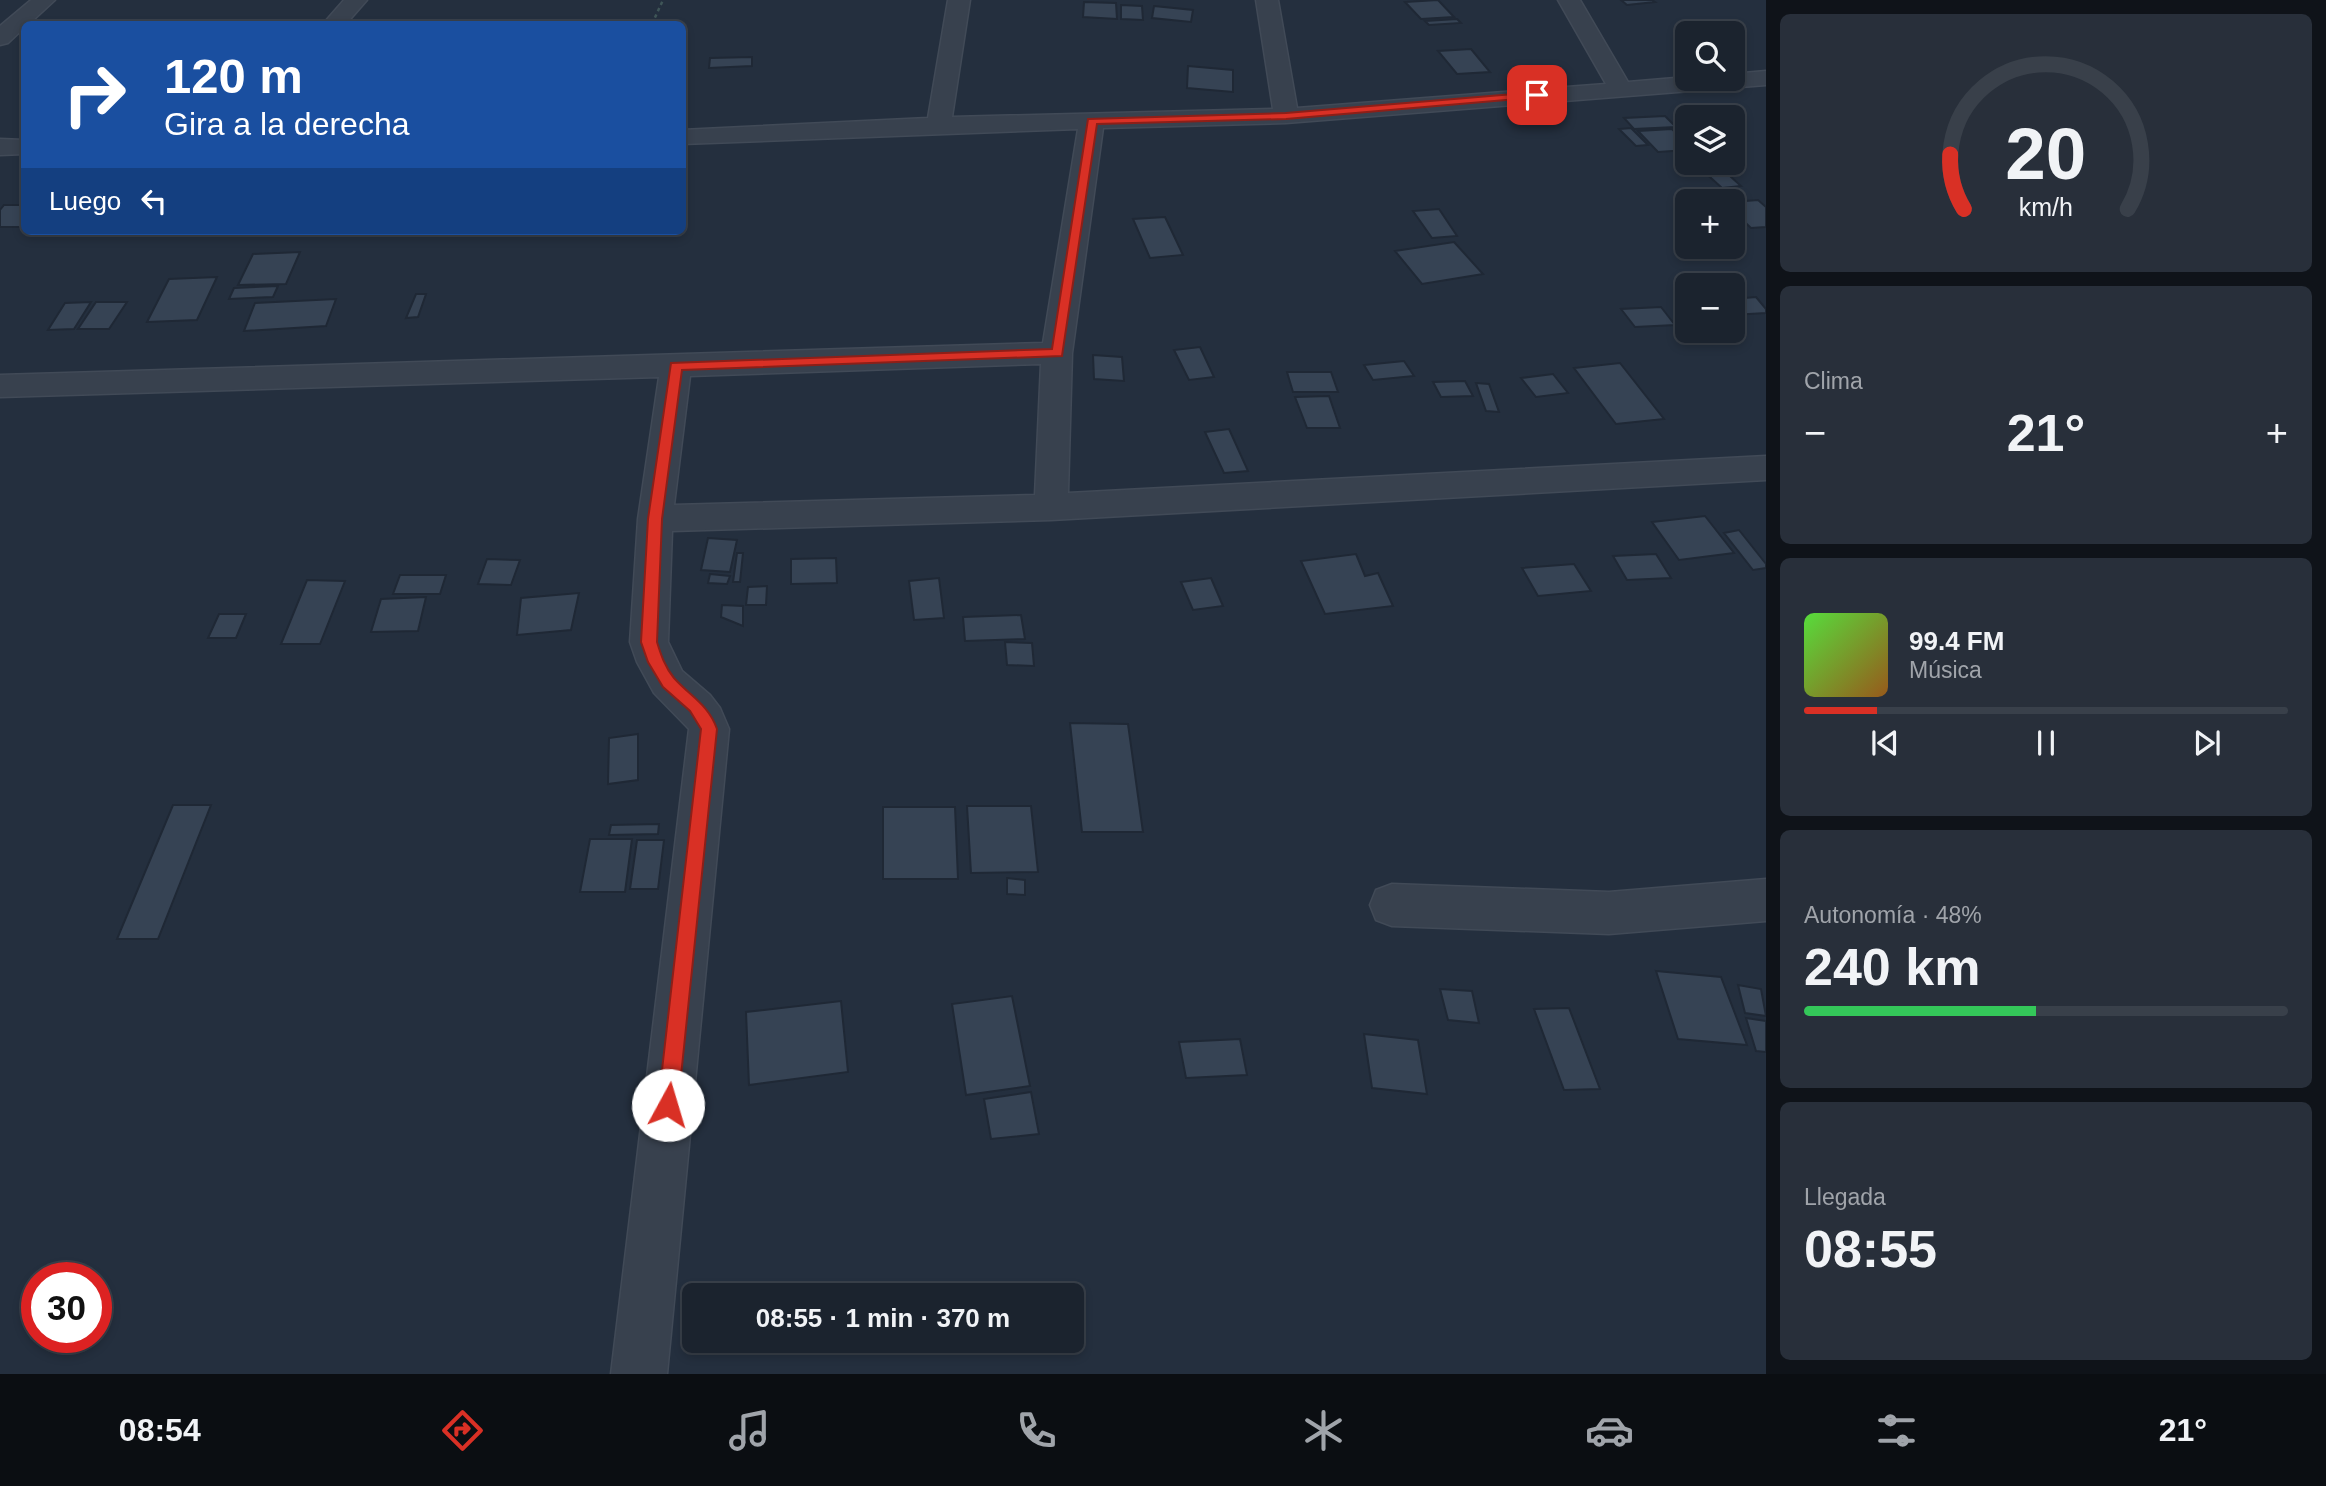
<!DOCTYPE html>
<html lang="es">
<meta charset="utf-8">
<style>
:root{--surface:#1b232e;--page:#282f3a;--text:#f1f3f6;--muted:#a0a4aa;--line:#39404a;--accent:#d93025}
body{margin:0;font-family:Arial,sans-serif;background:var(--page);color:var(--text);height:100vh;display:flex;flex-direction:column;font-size:26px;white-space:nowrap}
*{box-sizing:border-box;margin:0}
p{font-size:23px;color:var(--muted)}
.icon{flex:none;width:38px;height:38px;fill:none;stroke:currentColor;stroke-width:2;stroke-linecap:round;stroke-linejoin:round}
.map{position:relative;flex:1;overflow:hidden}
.drawer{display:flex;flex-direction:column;gap:14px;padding:14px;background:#0f1319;width:560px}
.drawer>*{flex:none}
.top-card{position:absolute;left:21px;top:21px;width:665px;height:214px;border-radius:10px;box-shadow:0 4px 10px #0003,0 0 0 2px var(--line);background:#1a4fa0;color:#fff;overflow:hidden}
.buttons{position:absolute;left:1675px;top:21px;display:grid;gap:14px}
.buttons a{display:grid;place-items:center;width:70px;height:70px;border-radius:10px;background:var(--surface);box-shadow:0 4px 10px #0003,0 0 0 2px var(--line);font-size:35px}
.speed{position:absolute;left:21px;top:1262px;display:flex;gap:14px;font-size:35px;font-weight:700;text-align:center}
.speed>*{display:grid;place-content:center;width:91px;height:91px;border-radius:50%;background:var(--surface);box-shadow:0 4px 10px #0003,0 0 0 2px var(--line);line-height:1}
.speed .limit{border:10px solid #d22;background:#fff;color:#111}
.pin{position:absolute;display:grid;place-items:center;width:60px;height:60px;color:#fff;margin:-30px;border-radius:14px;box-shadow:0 4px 10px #0006}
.me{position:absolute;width:77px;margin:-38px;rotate:6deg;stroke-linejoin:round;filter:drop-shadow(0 0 5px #0008)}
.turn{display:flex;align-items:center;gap:24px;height:147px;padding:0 28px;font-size:32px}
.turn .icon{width:91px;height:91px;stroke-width:2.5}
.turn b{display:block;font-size:49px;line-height:60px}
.then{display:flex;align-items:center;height:66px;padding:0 28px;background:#0003;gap:14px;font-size:26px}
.big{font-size:52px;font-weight:800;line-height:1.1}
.drawer .widget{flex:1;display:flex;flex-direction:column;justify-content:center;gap:10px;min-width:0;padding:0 24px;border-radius:10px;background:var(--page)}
.drawer .dial{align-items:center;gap:0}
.dial svg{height:182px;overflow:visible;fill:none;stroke:var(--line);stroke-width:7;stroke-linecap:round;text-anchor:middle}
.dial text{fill:var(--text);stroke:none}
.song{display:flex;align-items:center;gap:21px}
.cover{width:84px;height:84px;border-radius:10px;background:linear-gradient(135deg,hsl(110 70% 55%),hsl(30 70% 35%))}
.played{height:7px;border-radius:4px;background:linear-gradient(90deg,var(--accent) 15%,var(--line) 15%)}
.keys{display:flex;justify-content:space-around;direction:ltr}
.heat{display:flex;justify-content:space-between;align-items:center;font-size:38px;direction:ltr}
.charge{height:10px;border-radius:5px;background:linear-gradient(90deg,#34c759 48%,var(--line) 0)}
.trip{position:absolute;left:682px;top:1283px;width:402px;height:70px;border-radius:10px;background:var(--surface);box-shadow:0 4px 10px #0003,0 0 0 2px var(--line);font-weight:800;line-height:70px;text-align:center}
.dock{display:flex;height:112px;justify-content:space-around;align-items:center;background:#0b0e12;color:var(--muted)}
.dock .icon{width:49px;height:49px}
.dock .current{color:var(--accent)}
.dock b{font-size:32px;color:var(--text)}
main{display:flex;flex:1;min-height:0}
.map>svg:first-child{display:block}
</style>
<main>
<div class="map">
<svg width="1766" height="1374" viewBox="0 0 1766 1374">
<rect width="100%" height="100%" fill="#242f3e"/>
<path fill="#364354" stroke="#1f2835" stroke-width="2" d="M 1438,0 L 1454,17 L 1421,19 L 1405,2 Z
M 1621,0 L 1652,0 L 1655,2 L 1627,5 Z
M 1084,2 L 1116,3 L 1117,19 L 1083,17 Z
M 1121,5 L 1142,6 L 1143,20 L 1121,19 Z
M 1154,6 L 1193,10 L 1191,22 L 1152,18 Z
M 1457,19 L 1461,23 L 1429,25 L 1425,21 Z
M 1471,49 L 1490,72 L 1457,74 L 1438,51 Z
M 752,57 L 752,66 L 709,68 L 710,58 Z
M 1188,66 L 1233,70 L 1233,92 L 1187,88 Z
M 1665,116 L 1676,127 L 1634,129 L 1624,118 Z
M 1631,128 L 1648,145 L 1636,146 L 1619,129 Z
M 1672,129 L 1687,144 L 1687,150 L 1658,152 L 1638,131 Z
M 1719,166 L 1741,186 L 1722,188 L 1700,168 Z
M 1758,200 L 1766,207 L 1766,227 L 1751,228 L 1732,210 L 1732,202 Z
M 4,205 L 24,205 L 24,227 L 0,227 L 0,210 Z
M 1439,209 L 1457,236 L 1432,238 L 1413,211 Z
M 1165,217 L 1183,255 L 1150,258 L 1133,219 Z
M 1454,242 L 1483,274 L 1422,284 L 1395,251 Z
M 300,252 L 286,284 L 238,285 L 253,254 Z
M 217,277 L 197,320 L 147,322 L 169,279 Z
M 278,286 L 273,297 L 229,299 L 234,288 Z
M 416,294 L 426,294 L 418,317 L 406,318 Z
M 1756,297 L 1766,309 L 1766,313 L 1732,315 L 1732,299 Z
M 336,299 L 326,326 L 244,331 L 255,303 Z
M 91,302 L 74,329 L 48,330 L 65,303 Z
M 96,302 L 127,302 L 109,329 L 78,329 Z
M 1661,307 L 1675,325 L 1635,327 L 1621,309 Z
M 1200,347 L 1214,377 L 1189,380 L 1174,350 Z
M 1093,355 L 1122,357 L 1124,381 L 1094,379 Z
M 1404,361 L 1414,376 L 1373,380 L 1364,365 Z
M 1620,363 L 1664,419 L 1616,424 L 1574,368 Z
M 1287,372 L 1331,372 L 1338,392 L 1293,392 Z
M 1553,374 L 1568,393 L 1536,397 L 1521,378 Z
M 1465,381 L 1473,396 L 1441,397 L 1433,382 Z
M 1476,383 L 1489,384 L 1499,412 L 1486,411 Z
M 1329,396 L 1340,428 L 1307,428 L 1295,397 Z
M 1229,429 L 1248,471 L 1224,473 L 1205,432 Z
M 1705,516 L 1734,553 L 1679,560 L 1652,522 Z
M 1739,530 L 1766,564 L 1766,568 L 1753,570 L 1724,533 Z
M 708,538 L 737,540 L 730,572 L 701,570 Z
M 737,553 L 743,553 L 740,582 L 733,582 Z
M 1356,554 L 1365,576 L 1378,573 L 1393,606 L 1325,614 L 1301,561 Z
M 1656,554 L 1671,578 L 1627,580 L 1613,556 Z
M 836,558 L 837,583 L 791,584 L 791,559 Z
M 487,559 L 520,560 L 511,585 L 478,584 Z
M 1574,564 L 1591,591 L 1538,596 L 1522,568 Z
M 710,574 L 730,576 L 727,584 L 708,583 Z
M 400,575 L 446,575 L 440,594 L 393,594 Z
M 939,578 L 944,618 L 914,620 L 909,581 Z
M 1211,578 L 1223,606 L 1193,610 L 1181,582 Z
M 307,580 L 345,581 L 320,644 L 281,644 Z
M 767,586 L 766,605 L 746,605 L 748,587 Z
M 579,593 L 571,630 L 517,635 L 521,598 Z
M 426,597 L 418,631 L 371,632 L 381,599 Z
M 722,605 L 743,606 L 743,626 L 721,617 Z
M 219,614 L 246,614 L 236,638 L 208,638 Z
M 1021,615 L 1025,639 L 965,641 L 963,617 Z
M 1005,642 L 1032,643 L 1034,666 L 1007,665 Z
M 1070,723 L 1128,724 L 1143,832 L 1082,832 Z
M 638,734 L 638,780 L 608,784 L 609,738 Z
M 173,805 L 211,805 L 158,939 L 117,939 Z
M 967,806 L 1031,806 L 1038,872 L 971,873 Z
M 883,807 L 955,807 L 958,879 L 883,879 Z
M 659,824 L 658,834 L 609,835 L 611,825 Z
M 590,839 L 632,839 L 625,892 L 580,892 Z
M 637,840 L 664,840 L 658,889 L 630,889 Z
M 1007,878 L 1025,880 L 1025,895 L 1007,894 Z
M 1656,971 L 1721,977 L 1747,1045 L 1678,1039 Z
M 1738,985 L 1761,989 L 1766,1016 L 1745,1013 Z
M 1440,989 L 1472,991 L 1479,1023 L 1448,1020 Z
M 1012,996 L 1030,1086 L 966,1095 L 952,1004 Z
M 841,1001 L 848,1072 L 749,1085 L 746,1012 Z
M 1569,1008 L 1600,1089 L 1564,1090 L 1534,1009 Z
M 1746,1018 L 1766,1021 L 1766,1052 L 1756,1051 Z
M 1364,1034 L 1418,1040 L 1427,1094 L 1372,1088 Z
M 1240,1039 L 1247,1075 L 1186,1078 L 1179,1042 Z
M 1031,1092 L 1039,1134 L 991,1139 L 984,1099 Z"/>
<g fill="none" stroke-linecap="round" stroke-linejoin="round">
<g stroke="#414a57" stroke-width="3">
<path id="minor" d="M 31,0 L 55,0 L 29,24 L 24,24 L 24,28 L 8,43 L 0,45 L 0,26 Z
M 344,0 L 367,0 L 346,24 L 323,24 Z
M 948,0 L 970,0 L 952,117 L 1273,109 L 1256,0 L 1278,0 L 1297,108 L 1606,84 L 1558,0 L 1580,0 L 1628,82 L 1687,77 L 1732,79 L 1732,74 L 1766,71 L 1766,85 L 1286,123 L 1103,128 L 1072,353 L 1068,493 L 1766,456 L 1766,480 L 1051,520 L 672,531 L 668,642 L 682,671 L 710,695 L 720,708 L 729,729 L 667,1374 L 611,1374 L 689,729 L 654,693 L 637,662 L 630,642 L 638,519 L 659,377 L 0,397 L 0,375 L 1043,343 L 1078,129 L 682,144 L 682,130 L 928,118 ZM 1041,364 L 1035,495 L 674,505 L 690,376 Z
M 0,139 L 24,140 L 24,154 L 0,155 Z
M 1766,879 L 1766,921 L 1609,934 L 1392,926 L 1376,920 L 1370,905 L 1376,890 L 1392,884 L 1609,892 Z"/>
</g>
<path stroke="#3f5557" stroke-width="2.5" stroke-dasharray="3.5 3.5" stroke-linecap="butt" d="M 652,24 L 663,0"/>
<use href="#minor" fill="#38414e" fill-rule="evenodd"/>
</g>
<path fill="#d93025" stroke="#8d1f18" stroke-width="2" d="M 1537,92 L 1540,93 L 1540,97 L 1286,119 L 1097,124 L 1062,356 L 682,370 L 662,519 L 657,642 C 661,655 665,667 674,678 C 690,696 709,705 717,729 L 678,1105 L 675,1113 L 668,1116 L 661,1113 L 658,1105 L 701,729 L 690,711 L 663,687 L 648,662 L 641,642 L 648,519 L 671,363 L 1052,349 L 1088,119 L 1286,113 Z"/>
</svg>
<div class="buttons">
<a><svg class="icon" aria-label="search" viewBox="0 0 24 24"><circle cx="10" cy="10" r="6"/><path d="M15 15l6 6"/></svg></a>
<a><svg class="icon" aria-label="layers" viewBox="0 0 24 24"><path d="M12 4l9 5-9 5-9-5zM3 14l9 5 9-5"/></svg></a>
<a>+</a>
<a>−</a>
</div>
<div class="speed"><div class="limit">30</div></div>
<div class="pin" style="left:1537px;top:95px;background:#d93025"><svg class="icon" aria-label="arrive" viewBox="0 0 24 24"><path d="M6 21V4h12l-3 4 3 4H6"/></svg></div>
<svg class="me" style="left:668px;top:1105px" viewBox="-20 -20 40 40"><circle r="19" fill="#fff"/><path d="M0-13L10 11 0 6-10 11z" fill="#d93025"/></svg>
<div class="trip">08:55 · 1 min · 370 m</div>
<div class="top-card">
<div class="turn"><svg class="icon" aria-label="right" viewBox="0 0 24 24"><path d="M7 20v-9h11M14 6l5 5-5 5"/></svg><div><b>120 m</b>Gira a la derecha</div></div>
<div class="then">Luego<svg class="icon" aria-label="left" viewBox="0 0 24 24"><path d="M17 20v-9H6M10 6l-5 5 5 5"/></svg></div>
</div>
</div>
<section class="drawer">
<div class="widget dial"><svg viewBox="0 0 100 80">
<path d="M14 69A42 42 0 1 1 86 69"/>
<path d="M14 69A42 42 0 0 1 8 45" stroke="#d93025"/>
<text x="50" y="56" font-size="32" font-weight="700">20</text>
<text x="50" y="72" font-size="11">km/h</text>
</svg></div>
<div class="widget"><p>Clima</p>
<div class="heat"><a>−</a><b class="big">21°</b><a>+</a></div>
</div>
<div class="widget">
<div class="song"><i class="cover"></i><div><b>99.4 FM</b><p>Música</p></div></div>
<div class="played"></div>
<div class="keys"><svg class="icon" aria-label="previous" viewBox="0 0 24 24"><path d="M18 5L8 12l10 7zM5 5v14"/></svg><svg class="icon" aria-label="pause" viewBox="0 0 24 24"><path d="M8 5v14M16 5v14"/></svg><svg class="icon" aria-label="next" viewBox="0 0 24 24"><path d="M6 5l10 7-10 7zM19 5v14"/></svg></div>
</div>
<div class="widget"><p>Autonomía · 48%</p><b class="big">240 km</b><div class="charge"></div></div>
<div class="widget"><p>Llegada</p><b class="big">08:55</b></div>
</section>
</main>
<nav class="dock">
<b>08:54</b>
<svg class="icon current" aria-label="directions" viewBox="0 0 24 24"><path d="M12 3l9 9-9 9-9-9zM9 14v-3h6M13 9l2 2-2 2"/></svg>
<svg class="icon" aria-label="music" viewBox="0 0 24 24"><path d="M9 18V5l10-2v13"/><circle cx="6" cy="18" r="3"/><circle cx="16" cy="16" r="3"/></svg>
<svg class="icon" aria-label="phone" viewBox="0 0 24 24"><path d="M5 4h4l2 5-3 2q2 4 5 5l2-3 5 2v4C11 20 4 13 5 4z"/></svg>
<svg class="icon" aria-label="climate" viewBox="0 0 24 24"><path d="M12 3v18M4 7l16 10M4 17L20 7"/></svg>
<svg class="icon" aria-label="car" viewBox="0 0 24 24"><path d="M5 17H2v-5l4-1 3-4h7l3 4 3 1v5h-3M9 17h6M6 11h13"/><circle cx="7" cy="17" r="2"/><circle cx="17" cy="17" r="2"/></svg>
<svg class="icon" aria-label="filters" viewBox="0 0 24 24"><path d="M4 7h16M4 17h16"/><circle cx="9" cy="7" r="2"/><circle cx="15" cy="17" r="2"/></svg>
<b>21°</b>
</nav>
